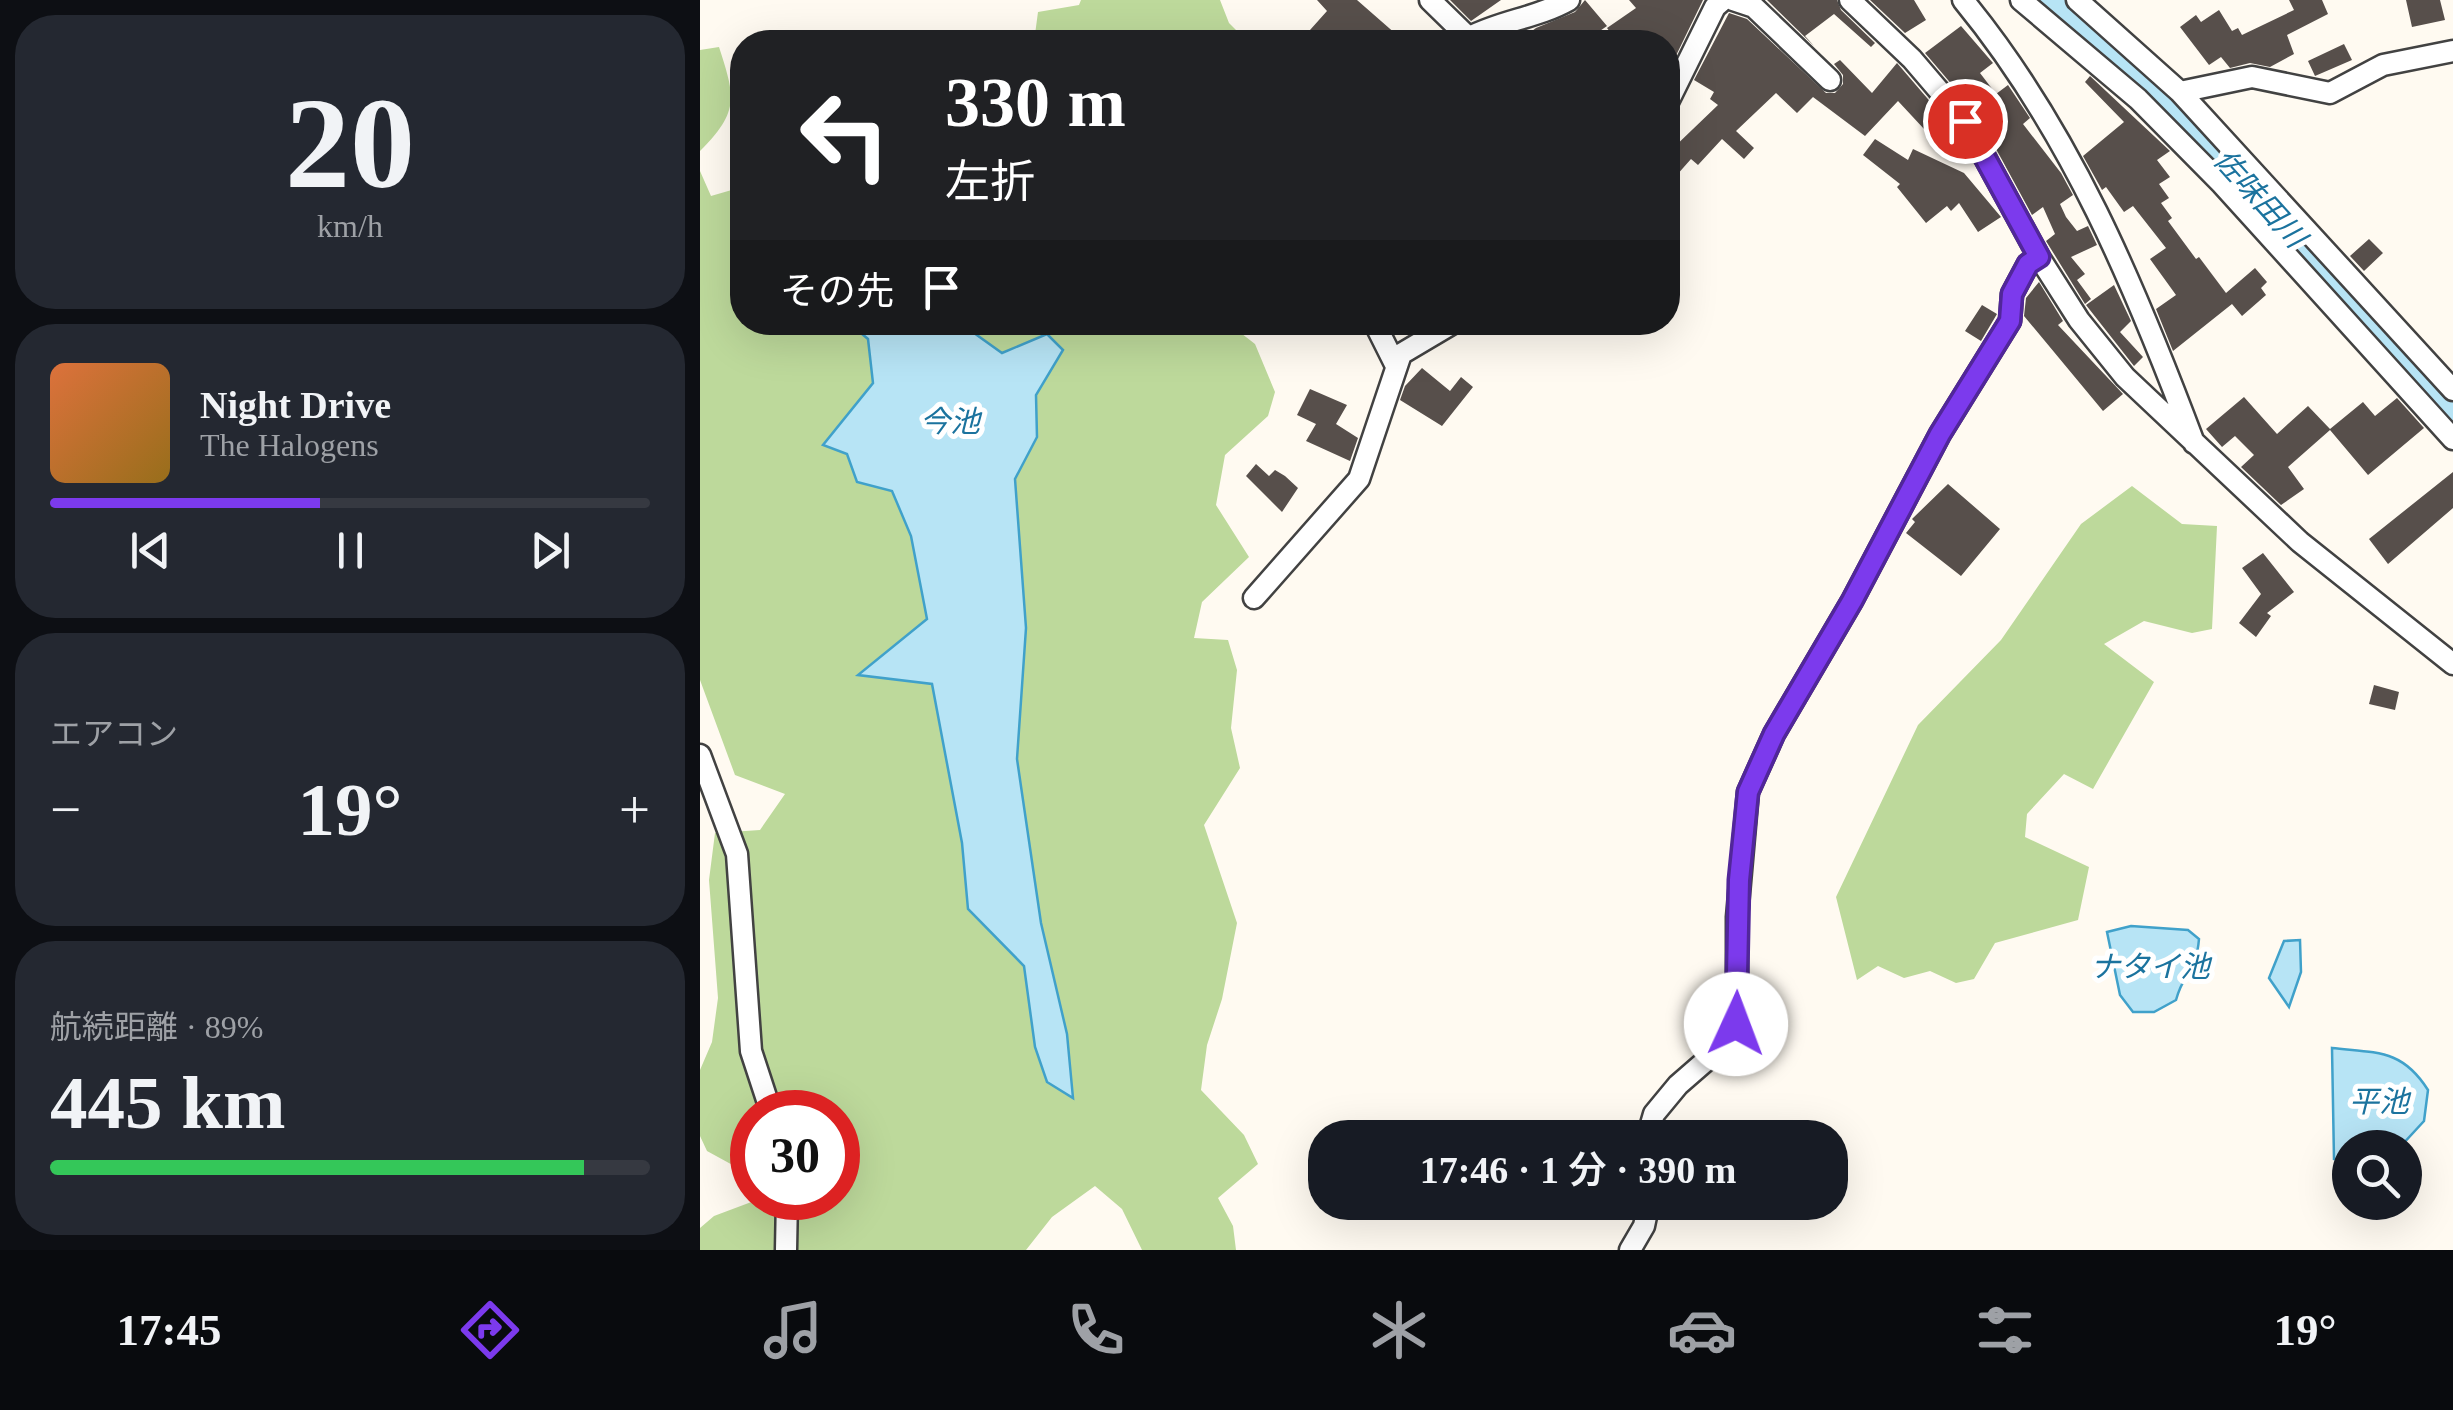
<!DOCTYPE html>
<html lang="ja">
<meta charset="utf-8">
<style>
:root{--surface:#171b24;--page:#242831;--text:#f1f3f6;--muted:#9ea1a6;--line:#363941;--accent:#7c3aed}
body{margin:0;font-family:"Times New Roman","Noto Sans JP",serif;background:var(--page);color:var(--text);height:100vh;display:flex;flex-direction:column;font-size:38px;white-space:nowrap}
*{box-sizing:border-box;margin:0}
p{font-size:32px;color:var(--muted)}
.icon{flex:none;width:55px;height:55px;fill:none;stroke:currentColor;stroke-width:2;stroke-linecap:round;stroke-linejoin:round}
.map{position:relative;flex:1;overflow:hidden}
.sheet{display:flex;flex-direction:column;gap:15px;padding:15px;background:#0d0f14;width:700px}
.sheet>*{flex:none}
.banner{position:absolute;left:30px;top:30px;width:950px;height:305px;border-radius:40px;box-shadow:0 10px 40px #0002;background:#202124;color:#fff;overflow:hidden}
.controls{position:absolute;left:1632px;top:1130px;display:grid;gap:20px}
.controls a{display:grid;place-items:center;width:90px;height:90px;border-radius:50%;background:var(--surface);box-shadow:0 10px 40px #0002;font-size:50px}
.speed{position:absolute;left:30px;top:1090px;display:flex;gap:20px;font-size:50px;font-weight:700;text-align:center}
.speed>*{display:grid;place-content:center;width:130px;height:130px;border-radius:50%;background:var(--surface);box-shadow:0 10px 40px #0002;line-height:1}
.speed .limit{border:15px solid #d22;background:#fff;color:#111}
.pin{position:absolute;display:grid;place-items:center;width:85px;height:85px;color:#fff;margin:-42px;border:5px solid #fff;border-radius:50%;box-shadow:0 2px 10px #0007}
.me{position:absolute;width:110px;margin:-55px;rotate:2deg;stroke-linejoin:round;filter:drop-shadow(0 0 8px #0008)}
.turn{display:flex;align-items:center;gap:35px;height:210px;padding:0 50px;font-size:45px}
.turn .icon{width:130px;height:130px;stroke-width:2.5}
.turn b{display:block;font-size:70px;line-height:85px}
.then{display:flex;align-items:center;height:95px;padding:0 50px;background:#0003;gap:20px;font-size:38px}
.big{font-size:75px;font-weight:600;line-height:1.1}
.sheet .card{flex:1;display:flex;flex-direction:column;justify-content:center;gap:15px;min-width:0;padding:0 35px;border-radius:40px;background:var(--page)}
.sheet .dial{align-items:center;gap:0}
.dial b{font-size:130px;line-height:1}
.song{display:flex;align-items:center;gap:30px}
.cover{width:120px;height:120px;border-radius:15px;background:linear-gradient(135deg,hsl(20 70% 55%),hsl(40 70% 35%))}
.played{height:10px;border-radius:5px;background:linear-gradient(90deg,var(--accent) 45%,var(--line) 45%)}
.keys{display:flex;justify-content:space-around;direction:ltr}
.heat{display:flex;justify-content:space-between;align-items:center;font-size:55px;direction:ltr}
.charge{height:15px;border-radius:8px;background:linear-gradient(90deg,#34c759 89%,var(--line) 0)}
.trip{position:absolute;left:608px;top:1120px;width:540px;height:100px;border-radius:40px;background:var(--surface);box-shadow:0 10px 40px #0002;font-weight:600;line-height:100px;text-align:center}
.dock{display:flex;height:160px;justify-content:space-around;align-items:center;background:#090b0e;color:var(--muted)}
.dock .icon{width:70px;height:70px}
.dock .active{color:var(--accent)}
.dock b{font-size:45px;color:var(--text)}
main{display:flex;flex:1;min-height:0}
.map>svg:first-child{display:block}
</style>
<main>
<section class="sheet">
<div class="card dial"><b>20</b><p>km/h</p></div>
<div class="card">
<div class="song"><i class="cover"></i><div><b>Night Drive</b><p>The Halogens</p></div></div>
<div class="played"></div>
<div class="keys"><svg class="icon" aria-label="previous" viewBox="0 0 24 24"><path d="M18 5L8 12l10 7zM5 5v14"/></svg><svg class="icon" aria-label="pause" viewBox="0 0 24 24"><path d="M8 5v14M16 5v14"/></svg><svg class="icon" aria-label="next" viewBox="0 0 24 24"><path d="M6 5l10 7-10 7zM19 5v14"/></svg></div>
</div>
<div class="card"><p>エアコン</p>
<div class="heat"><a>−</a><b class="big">19°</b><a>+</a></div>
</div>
<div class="card"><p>航続距離 · 89%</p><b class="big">445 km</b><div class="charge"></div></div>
</section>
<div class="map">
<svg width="1753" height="1250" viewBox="0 0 1753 1250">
<rect width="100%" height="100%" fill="#fffaf1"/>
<path fill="#bdd99b" d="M 381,0 L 520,0 L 529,23 L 548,42 L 334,42 L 338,12 L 379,5 Z
M 19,47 C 35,97 40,111 0,151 L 0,50 Z
M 0,171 L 11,196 L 42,187 L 42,322 L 149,323 L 168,339 L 173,383 L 147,454 L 157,482 L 192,491 L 211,536 L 227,620 L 159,674 L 232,684 L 262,843 L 268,909 L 324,966 L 335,1047 L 372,1097 L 367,1034 L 341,923 L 317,759 L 326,628 L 315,479 L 337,437 L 336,395 L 362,350 L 347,335 L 302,353 L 260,323 L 528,323 L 555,344 L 575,392 L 568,416 L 525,455 L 516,505 L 549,557 L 502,602 L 494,638 L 528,640 L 537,670 L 531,728 L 540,768 L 504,825 L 537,923 L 522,999 L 507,1045 L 501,1090 L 544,1135 L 558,1164 L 518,1198 L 533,1226 L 536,1250 L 442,1250 L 422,1209 L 395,1186 L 352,1217 L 326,1250 L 0,1250 L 0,1228 L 14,1216 L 54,1201 L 53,1198 L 138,1198 L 138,1112 L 52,1112 L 52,1197 L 38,1168 L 7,1151 L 0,1136 L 0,1070 L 12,1042 L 18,998 L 9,880 L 15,833 L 60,830 L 85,794 L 35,775 L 0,680 Z
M 1432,486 L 1482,524 L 1517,526 L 1512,629 L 1492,633 L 1444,621 L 1404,644 L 1454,682 L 1393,789 L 1364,774 L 1327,814 L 1325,837 L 1389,867 L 1378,920 L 1295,943 L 1274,979 L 1256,983 L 1230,971 L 1204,978 L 1178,966 L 1157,980 L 1136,897 L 1218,725 L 1301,640 L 1381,524 Z"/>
<path fill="#b7e4f5" stroke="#40a1ca" stroke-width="2.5" d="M 149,323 L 260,323 L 302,353 L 347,334 L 363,350 L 336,395 L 337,437 L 315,479 L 326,628 L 317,759 L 341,923 L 367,1034 L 373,1098 L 347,1082 L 335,1047 L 324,966 L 268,909 L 262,843 L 232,684 L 158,675 L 227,619 L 211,536 L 192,491 L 157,482 L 147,454 L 123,445 L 173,383 L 168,339 Z
M 1431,926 L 1488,930 L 1499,939 C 1496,974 1484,970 1476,1000 L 1454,1012 L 1433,1012 L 1420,995 L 1407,932 Z
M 1600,940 L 1601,972 L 1589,1007 L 1569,978 L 1584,941 Z
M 1632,1048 C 1677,1053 1702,1049 1728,1090 L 1724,1121 L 1700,1147 L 1650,1148 L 1650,1163 L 1634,1159 Z"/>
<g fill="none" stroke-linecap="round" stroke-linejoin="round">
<path stroke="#b7e4f5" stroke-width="30" d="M 1349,0 L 1505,136 L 1753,413"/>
</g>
<path fill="#574f4b" d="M 617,0 L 657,0 L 705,42 L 625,42 L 610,30 L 627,11 Z
M 750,0 L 801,0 L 771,21 Z
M 885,0 L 907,26 L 884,42 L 817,42 L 836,28 L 875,12 Z
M 929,0 L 1003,0 L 968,72 L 968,42 L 917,42 L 907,28 L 936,8 Z
M 1067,0 L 1137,0 L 1141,10 L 1175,43 L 1171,47 L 1134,14 L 1105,36 L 1114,46 Z
M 1170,0 L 1214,0 L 1226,20 L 1205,33 Z
M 1589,0 L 1622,0 L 1628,14 L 1587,35 L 1594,54 L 1570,67 L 1550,63 L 1530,68 L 1521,57 L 1509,65 L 1480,27 L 1496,15 L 1501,22 L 1519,10 L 1532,31 L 1538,28 L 1542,35 L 1594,10 Z
M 1706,0 L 1740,0 L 1745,20 L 1712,27 Z
M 1029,13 L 1047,19 L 1126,93 L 1135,93 L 1143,84 L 1143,75 L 1134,64 L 1140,60 L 1172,93 L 1197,63 L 1245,119 L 1242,122 L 1250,135 L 1238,144 L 1198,101 L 1165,136 L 1113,97 L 1097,113 L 1076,93 L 1036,131 L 1054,148 L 1044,159 L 1022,139 L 998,165 L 991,159 L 968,185 L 968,153 L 1018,105 L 1010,99 L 1014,92 L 994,80 Z
M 1261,26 L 1293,63 L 1280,73 L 1296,94 L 1308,85 L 1330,118 L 1323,124 L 1361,173 L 1373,195 L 1360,204 L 1366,217 L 1377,231 L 1388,226 L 1397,245 L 1371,257 L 1385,274 L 1377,280 L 1391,299 L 1385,304 L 1346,241 L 1355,234 L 1343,207 L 1332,215 L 1277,114 L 1225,53 Z
M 1644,44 L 1652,60 L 1615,76 L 1608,61 Z
M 1390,76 L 1470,151 L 1457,160 L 1470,177 L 1459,184 L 1469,198 L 1461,203 L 1472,218 L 1468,221 L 1496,259 L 1499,257 L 1526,293 L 1555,268 L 1567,282 L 1561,288 L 1566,295 L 1542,316 L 1532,304 L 1473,351 L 1456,309 L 1476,295 L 1450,259 L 1466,248 L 1433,206 L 1424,212 L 1406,187 L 1402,190 L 1383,156 L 1424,122 L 1385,82 Z
M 1175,139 L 1208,160 L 1213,149 L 1264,173 L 1301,217 L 1278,232 L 1259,203 L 1251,211 L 1247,206 L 1226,223 L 1197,187 L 1200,184 L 1163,155 Z
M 1669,239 L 1683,253 L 1664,271 L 1650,256 Z
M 1339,282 L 1363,321 L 1358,325 L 1423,394 L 1403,411 L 1324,316 L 1326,298 Z
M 1414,285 L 1431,321 L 1420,332 L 1443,357 L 1434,366 L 1386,305 Z
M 1282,305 L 1297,314 L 1281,341 L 1265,331 Z
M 722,368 L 750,391 L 761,377 L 773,387 L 742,426 L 700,400 L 705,386 Z
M 610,389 L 647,405 L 636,424 L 658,438 L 650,461 L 606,441 L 616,424 L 597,415 Z
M 1544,397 L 1577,434 L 1608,406 L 1630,429 L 1663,402 L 1675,416 L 1697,398 L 1724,428 L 1668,475 L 1630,430 L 1588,467 L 1604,489 L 1581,505 L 1541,467 L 1554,455 L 1535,436 L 1522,447 L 1506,429 Z
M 556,464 L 569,476 L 575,470 L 585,476 L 598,488 L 582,512 L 546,476 Z
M 1753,472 L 1753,508 L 1688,564 L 1669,539 Z
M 1248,484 L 1300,529 L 1261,576 L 1206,533 L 1215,522 L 1212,519 Z
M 1563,553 L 1594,592 L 1567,613 L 1571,616 L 1556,637 L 1539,623 L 1561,594 L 1542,568 Z
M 1674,685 L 1699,692 L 1695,710 L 1669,704 Z"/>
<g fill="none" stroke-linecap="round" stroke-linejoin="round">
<g stroke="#424242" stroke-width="25">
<path id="minor" d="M 730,0 L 773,42
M 1033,0 L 1054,7 L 1130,80
M 1150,0 L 1212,59 L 1265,121 L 1339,257 L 1379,320 L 1425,377 L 1600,542 L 1753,664
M 1263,0 C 1370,130 1435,286 1494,443
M 1321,0 L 1438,99 L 1522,184 L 1753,439
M 1377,0 L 1480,92 L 1552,77 L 1630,93 L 1683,65 L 1753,51
M 770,37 C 803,20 837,18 869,0
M 1480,92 L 1753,390
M 968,102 L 1015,7 L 1023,0
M 687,322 L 677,328 L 696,366
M 554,598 L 659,479 L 701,354 L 755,322
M 0,755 L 37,854 L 51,1051 L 71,1112
M 947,1138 L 954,1114 L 978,1085 L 1024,1045 L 1037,1024 L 1037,917 L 1048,792 L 1074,734 L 1152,601 L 1240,434 L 1310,321 L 1312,294 L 1328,264 L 1339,257
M 86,1250 L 87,1198
M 930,1250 L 944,1226 L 949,1202"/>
</g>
<use href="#minor" stroke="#fff" stroke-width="20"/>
</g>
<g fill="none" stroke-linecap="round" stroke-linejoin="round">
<g stroke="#51269a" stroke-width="25">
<path id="route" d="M 1036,1024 L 1039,880 L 1048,792 L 1074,734 L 1152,601 L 1240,434 L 1310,321 L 1312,294 L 1328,264 L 1339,257 L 1265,121"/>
</g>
<use href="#route" stroke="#7c3aed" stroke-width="18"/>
</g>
<g text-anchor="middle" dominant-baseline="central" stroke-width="10" stroke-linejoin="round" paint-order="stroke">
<g font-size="30" font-style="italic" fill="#1b739e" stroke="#fff">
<text transform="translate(1560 198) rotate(48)">佐味田川</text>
<text x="250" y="421">今池</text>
<text x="1450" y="966">ナタイ池</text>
<text x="1679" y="1101">平池</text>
</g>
</g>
</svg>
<div class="controls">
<a><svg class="icon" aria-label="search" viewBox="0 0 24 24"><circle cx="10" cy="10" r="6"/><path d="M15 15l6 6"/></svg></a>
</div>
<div class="speed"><div class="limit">30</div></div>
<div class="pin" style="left:1265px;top:121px;background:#d93025"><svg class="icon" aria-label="arrive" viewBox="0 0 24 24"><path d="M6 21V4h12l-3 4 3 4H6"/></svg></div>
<svg class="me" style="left:1036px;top:1024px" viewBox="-20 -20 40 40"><circle r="19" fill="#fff"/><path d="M0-13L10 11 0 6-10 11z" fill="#7c3aed"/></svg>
<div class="trip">17:46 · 1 分 · 390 m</div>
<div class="banner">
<div class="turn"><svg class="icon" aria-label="left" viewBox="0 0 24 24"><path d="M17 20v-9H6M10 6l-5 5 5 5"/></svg><div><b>330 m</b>左折</div></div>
<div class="then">その先<svg class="icon" aria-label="arrive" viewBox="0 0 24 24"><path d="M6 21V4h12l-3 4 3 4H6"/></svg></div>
</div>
</div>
</main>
<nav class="dock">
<b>17:45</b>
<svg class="icon active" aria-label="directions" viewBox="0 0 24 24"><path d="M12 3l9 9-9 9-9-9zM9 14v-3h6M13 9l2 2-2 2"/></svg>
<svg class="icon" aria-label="music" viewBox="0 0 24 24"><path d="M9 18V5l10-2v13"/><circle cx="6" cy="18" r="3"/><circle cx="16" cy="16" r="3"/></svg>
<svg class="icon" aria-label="phone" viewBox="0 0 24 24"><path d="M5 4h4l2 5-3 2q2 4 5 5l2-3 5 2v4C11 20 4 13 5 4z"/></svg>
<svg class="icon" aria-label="climate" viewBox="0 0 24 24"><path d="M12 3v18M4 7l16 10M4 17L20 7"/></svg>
<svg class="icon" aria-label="car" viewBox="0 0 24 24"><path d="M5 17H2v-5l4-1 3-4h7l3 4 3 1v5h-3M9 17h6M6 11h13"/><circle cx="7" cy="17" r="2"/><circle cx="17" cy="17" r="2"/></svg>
<svg class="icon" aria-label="filters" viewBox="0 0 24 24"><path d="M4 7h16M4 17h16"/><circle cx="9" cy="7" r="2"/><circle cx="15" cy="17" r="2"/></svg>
<b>19°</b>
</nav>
